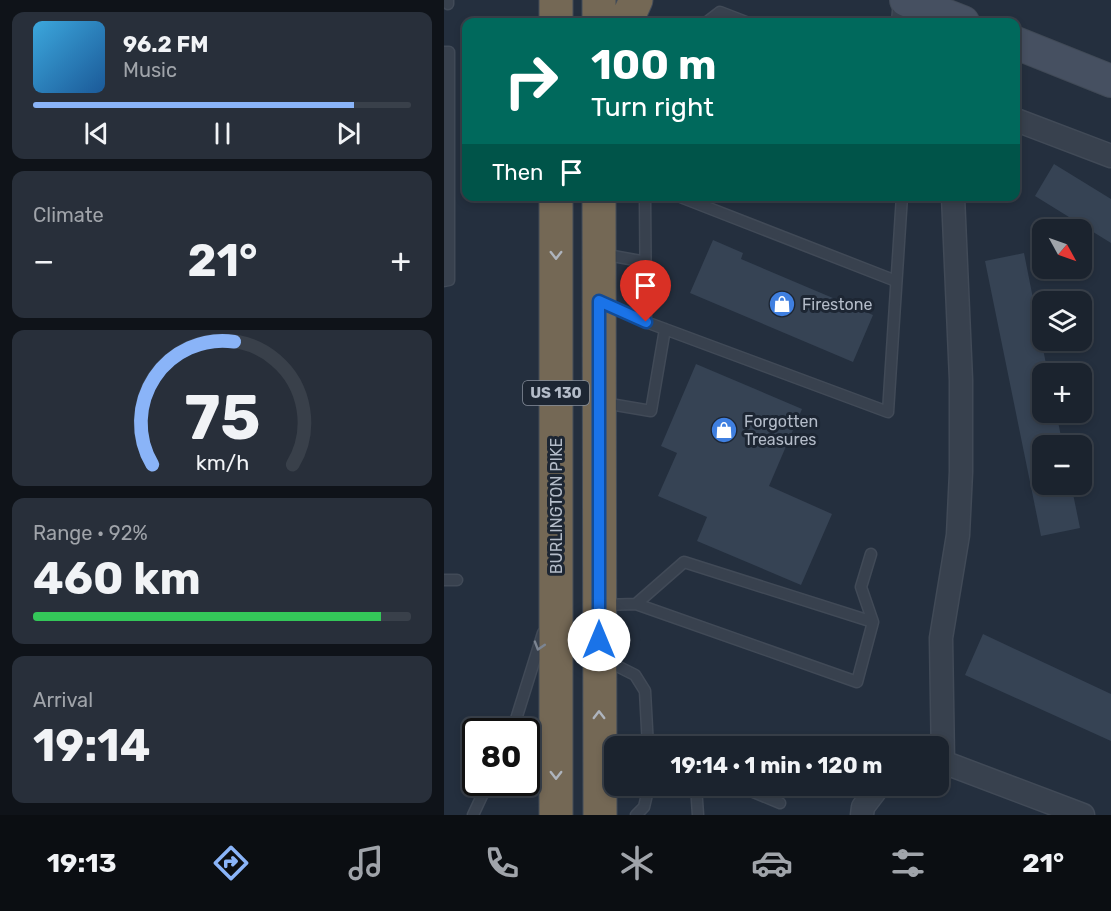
<!DOCTYPE html>
<meta charset="utf-8">
<style>
:root{--surface:#1b232e;--page:#282f3a;--text:#f1f3f6;--muted:#a0a4aa;--line:#39404a;--accent:#8ab4f8}
body{margin:0;font-family:Rubik,sans-serif;background:var(--page);color:var(--text);height:100vh;display:flex;flex-direction:column;font-size:22px;white-space:nowrap}
*{box-sizing:border-box;margin:0}
p{font-size:20px;color:var(--muted)}
.icon{flex:none;width:33px;height:33px;fill:none;stroke:currentColor;stroke-width:2;stroke-linecap:round;stroke-linejoin:round}
.map{position:relative;flex:1;overflow:hidden}
.sheet{display:flex;flex-direction:column;gap:12px;padding:12px;background:#0f1319;width:444px}
.sheet>*{flex:none}
.banner{position:absolute;left:18px;top:18px;width:558px;height:183px;border-radius:12px;box-shadow:0 3px 9px #0003,0 0 0 2px var(--line);background:#00695c;color:#fff;overflow:hidden}
.needle{width:39px;rotate:130deg}
.buttons{position:absolute;left:588px;top:219px;display:grid;gap:12px}
.buttons a{display:grid;place-items:center;width:60px;height:60px;border-radius:12px;background:var(--surface);box-shadow:0 3px 9px #0003,0 0 0 2px var(--line);font-size:30px}
.speed{position:absolute;left:18px;top:718px;display:flex;gap:12px;font-size:30px;font-weight:700;text-align:center}
.speed>*{display:grid;place-content:center;width:78px;height:78px;border-radius:50%;background:var(--surface);box-shadow:0 3px 9px #0003,0 0 0 2px var(--line);line-height:1}
.speed .limit{border:3px solid #111;border-radius:9px;background:#fff;color:#111}
.pin{position:absolute;display:grid;place-items:center;width:51px;height:51px;color:#fff;margin:-62px -26px;border-radius:50% 50% 50% 0;rotate:-45deg;box-shadow:0 0 6px #0007}
.pin .icon{rotate:45deg}
.me{position:absolute;width:66px;margin:-33px;rotate:0deg;stroke-linejoin:round;filter:drop-shadow(0 0 4px #0008)}
.turn{display:flex;align-items:center;gap:21px;height:126px;padding:0 30px;font-size:27px}
.turn .icon{width:78px;height:78px;stroke-width:2.5}
.turn b{display:block;font-size:42px;line-height:51px}
.then{display:flex;align-items:center;height:57px;padding:0 30px;background:#0003;gap:12px;font-size:22px}
.big{font-size:45px;font-weight:700;line-height:1.1}
.sheet .widget{flex:1;display:flex;flex-direction:column;justify-content:center;gap:9px;min-width:0;padding:0 21px;border-radius:12px;background:var(--page)}
.sheet .dial{align-items:center;gap:0}
.dial svg{height:156px;overflow:visible;fill:none;stroke:var(--line);stroke-width:7;stroke-linecap:round;text-anchor:middle}
.dial text{fill:var(--text);stroke:none}
.song{display:flex;align-items:center;gap:18px}
.cover{width:72px;height:72px;border-radius:9px;background:linear-gradient(135deg,hsl(200 70% 55%),hsl(210 70% 35%))}
.played{height:6px;border-radius:3px;background:linear-gradient(90deg,var(--accent) 85%,var(--line) 85%)}
.keys{display:flex;justify-content:space-around;direction:ltr}
.heat{display:flex;justify-content:space-between;align-items:center;font-size:33px;direction:ltr}
.charge{height:9px;border-radius:4px;background:linear-gradient(90deg,#34c759 92%,var(--line) 0)}
.trip{position:absolute;left:160px;top:736px;width:345px;height:60px;border-radius:12px;background:var(--surface);box-shadow:0 3px 9px #0003,0 0 0 2px var(--line);font-weight:700;line-height:60px;text-align:center}
.dock{display:flex;height:96px;justify-content:space-around;align-items:center;background:#0b0e12;color:var(--muted)}
.dock .icon{width:42px;height:42px}
.dock .current{color:var(--accent)}
.dock b{font-size:27px;color:var(--text)}
main{display:flex;flex:1;min-height:0}
.map>svg:first-child{display:block}
</style>
<main>
<section class="sheet">
<div class="widget">
<div class="song"><i class="cover"></i><div><b>96.2 FM</b><p>Music</p></div></div>
<div class="played"></div>
<div class="keys"><svg class="icon" aria-label="previous" viewBox="0 0 24 24"><path d="M18 5L8 12l10 7zM5 5v14"/></svg><svg class="icon" aria-label="pause" viewBox="0 0 24 24"><path d="M8 5v14M16 5v14"/></svg><svg class="icon" aria-label="next" viewBox="0 0 24 24"><path d="M6 5l10 7-10 7zM19 5v14"/></svg></div>
</div>
<div class="widget"><p>Climate</p>
<div class="heat"><a>−</a><b class="big">21°</b><a>+</a></div>
</div>
<div class="widget dial"><svg viewBox="0 0 100 80">
<path d="M14 69A42 42 0 1 1 86 69"/>
<path d="M14 69A42 42 0 0 1 56 6" stroke="#8ab4f8"/>
<text x="50" y="56" font-size="32" font-weight="700">75</text>
<text x="50" y="72" font-size="11">km/h</text>
</svg></div>
<div class="widget"><p>Range · 92%</p><b class="big">460 km</b><div class="charge"></div></div>
<div class="widget"><p>Arrival</p><b class="big">19:14</b></div>
</section>
<div class="map">
<svg width="667" height="815" viewBox="0 0 667 815">
<rect width="100%" height="100%" fill="#242f3e"/>
<path fill="#364354" d="M 610,164 L 667,199 L 667,243 L 591,196 Z
M 269,240 L 299,253 L 297,259 L 429,315 L 409,362 L 246,293 Z
M 580,253 L 604,374 L 598,374 L 598,412 L 612,412 L 619,446 L 598,446 L 598,484 L 627,484 L 636,528 L 597,536 L 541,261 Z
M 252,364 L 358,409 L 325,486 L 388,514 L 357,585 L 253,541 L 263,517 L 214,496 L 233,453 L 217,446 Z
M 539,634 L 667,694 L 667,741 L 521,675 Z"/>
<g fill="none" stroke-linecap="round" stroke-linejoin="round">
<g stroke="#414a57" stroke-width="13">
<path id="lane" d="M 4,0 L 4,4
M 263,22 L 276,12 L 302,22
M 453,22 L 455,0
M 0,52 L 5,52 L 5,280 L 0,281
M 201,196 L 202,322
M 234,196 L 452,281
M 158,254 L 202,262
M 159,303 L 202,322 L 444,412 L 458,196
M 160,403 L 207,411 L 221,329
M 0,580 L 13,580
M 192,604 L 240,562 L 429,622
M 159,605 L 192,604 L 413,682 L 429,622 L 417,587 L 427,554
M 159,659 L 191,675 L 201,691 L 204,747
M 68,732 L 99,633
M 252,786 L 254,815
M 295,786 L 336,803
M 29,815 L 44,783
M 192,815 L 200,807 L 205,786"/>
</g>
<g stroke="#414a57" stroke-width="25">
<path id="street" d="M 572,120 L 667,156
M 499,762 L 497,638 L 514,535 L 517,472 L 517,380 L 509,196
M 499,762 L 639,815
M 418,815 L 419,807 L 435,786"/>
</g>
<g stroke="#414a57" stroke-width="34">
<path id="secondary" d="M 462,0 L 519,22
M 572,43 L 667,81"/>
</g>
<g stroke="#434c59" stroke-width="35">
<path id="highway" d="M 112,0 L 112,22
M 155,0 L 155,22
M 182,22 L 192,0
M 155,196 L 156,815
M 112,815 L 112,196"/>
</g>
<use href="#lane" stroke="#38414e" stroke-width="10"/>
<use href="#street" stroke="#38414e" stroke-width="22"/>
<use href="#secondary" stroke="#465061" stroke-width="32"/>
<use href="#highway" stroke="#746855" stroke-width="33"/>
</g>
<defs><path id="oneway-chevron" d="M-2-3.5L2.5 0L-2 3.5" fill="none" stroke-width="1.6" stroke-linecap="round" stroke-linejoin="round" transform="scale(1.5)"/></defs>
<g stroke="#aeb4bd">
<use href="#oneway-chevron" transform="translate(112 255) rotate(90)"/>
<use href="#oneway-chevron" transform="translate(155 715) rotate(-90)"/>
<use href="#oneway-chevron" transform="translate(112 775) rotate(90)"/>
</g>
<use stroke="#7c8592" href="#oneway-chevron" transform="translate(95 646) rotate(107)"/>
<g fill="none" stroke-linecap="round" stroke-linejoin="round">
<g stroke="#114b97" stroke-width="15">
<path id="route" d="M 155,640 L 155,301 L 202,322"/>
</g>
<use href="#route" stroke="#1a73e8" stroke-width="10"/>
</g>
<defs>
<g id="shop-disc" transform="scale(1.35)"><circle r="9.5" fill="#3f7fe0" stroke="#1d2633"/><path d="M-5-2.5h2.3a2.7 3.5 0 0 1 5.4 0H5L5.5 6h-11ZM-1.5-2.5h3a1.5 2.3 0 0 0-3 0Z" fill="#fff"/></g>
</defs>
<g fill-rule="evenodd">
<use href="#shop-disc" x="338" y="304"/>
<use href="#shop-disc" x="280" y="430"/>
</g>
<g text-anchor="middle" dominant-baseline="central" stroke-width="6" stroke-linejoin="round" paint-order="stroke">
<rect fill="#1d2633" stroke="#878f9c" stroke-width="1.5" x="79" y="381" width="66" height="24" rx="4.5"/>
<g font-size="15" font-weight="bold" fill="#b4bcc9">
<text x="112" y="393">US 130</text>
</g>
<g font-size="16" fill="#b4bcc9" stroke="#1d2633" text-anchor="start">
<text x="358" y="304">Firestone</text>
<text x="300" y="421">Forgotten<tspan x="300" dy="18">Treasures</tspan></text>
</g>
<g font-size="16" fill="#b4bcc9" stroke="#1d2633">
<text transform="translate(112 506) rotate(-90)">BURLINGTON PIKE</text>
</g>
</g>
</svg>
<div class="buttons">
<a><svg class="needle" viewBox="-14 -14 28 28"><path d="M0-13l5 13h-10z" fill="#e53935"/><path d="M0 13l5-13h-10z" fill="#a0a4aa"/></svg></a>
<a><svg class="icon" aria-label="layers" viewBox="0 0 24 24"><path d="M12 4l9 5-9 5-9-5zM3 14l9 5 9-5"/></svg></a>
<a>+</a>
<a>−</a>
</div>
<div class="speed"><div class="limit">80</div></div>
<div class="pin" style="left:202px;top:322px;background:#d93025"><svg class="icon" aria-label="arrive" viewBox="0 0 24 24"><path d="M6 21V4h12l-3 4 3 4H6"/></svg></div>
<svg class="me" style="left:155px;top:640px" viewBox="-20 -20 40 40"><circle r="19" fill="#fff"/><path d="M0-13L10 11 0 6-10 11z" fill="#1a73e8"/></svg>
<div class="trip">19:14 · 1 min · 120 m</div>
<div class="banner">
<div class="turn"><svg class="icon" aria-label="right" viewBox="0 0 24 24"><path d="M7 20v-9h11M14 6l5 5-5 5"/></svg><div><b>100 m</b>Turn right</div></div>
<div class="then">Then<svg class="icon" aria-label="arrive" viewBox="0 0 24 24"><path d="M6 21V4h12l-3 4 3 4H6"/></svg></div>
</div>
</div>
</main>
<nav class="dock">
<b>19:13</b>
<svg class="icon current" aria-label="directions" viewBox="0 0 24 24"><path d="M12 3l9 9-9 9-9-9zM9 14v-3h6M13 9l2 2-2 2"/></svg>
<svg class="icon" aria-label="music" viewBox="0 0 24 24"><path d="M9 18V5l10-2v13"/><circle cx="6" cy="18" r="3"/><circle cx="16" cy="16" r="3"/></svg>
<svg class="icon" aria-label="phone" viewBox="0 0 24 24"><path d="M5 4h4l2 5-3 2q2 4 5 5l2-3 5 2v4C11 20 4 13 5 4z"/></svg>
<svg class="icon" aria-label="climate" viewBox="0 0 24 24"><path d="M12 3v18M4 7l16 10M4 17L20 7"/></svg>
<svg class="icon" aria-label="car" viewBox="0 0 24 24"><path d="M5 17H2v-5l4-1 3-4h7l3 4 3 1v5h-3M9 17h6M6 11h13"/><circle cx="7" cy="17" r="2"/><circle cx="17" cy="17" r="2"/></svg>
<svg class="icon" aria-label="filters" viewBox="0 0 24 24"><path d="M4 7h16M4 17h16"/><circle cx="9" cy="7" r="2"/><circle cx="15" cy="17" r="2"/></svg>
<b>21°</b>
</nav>
